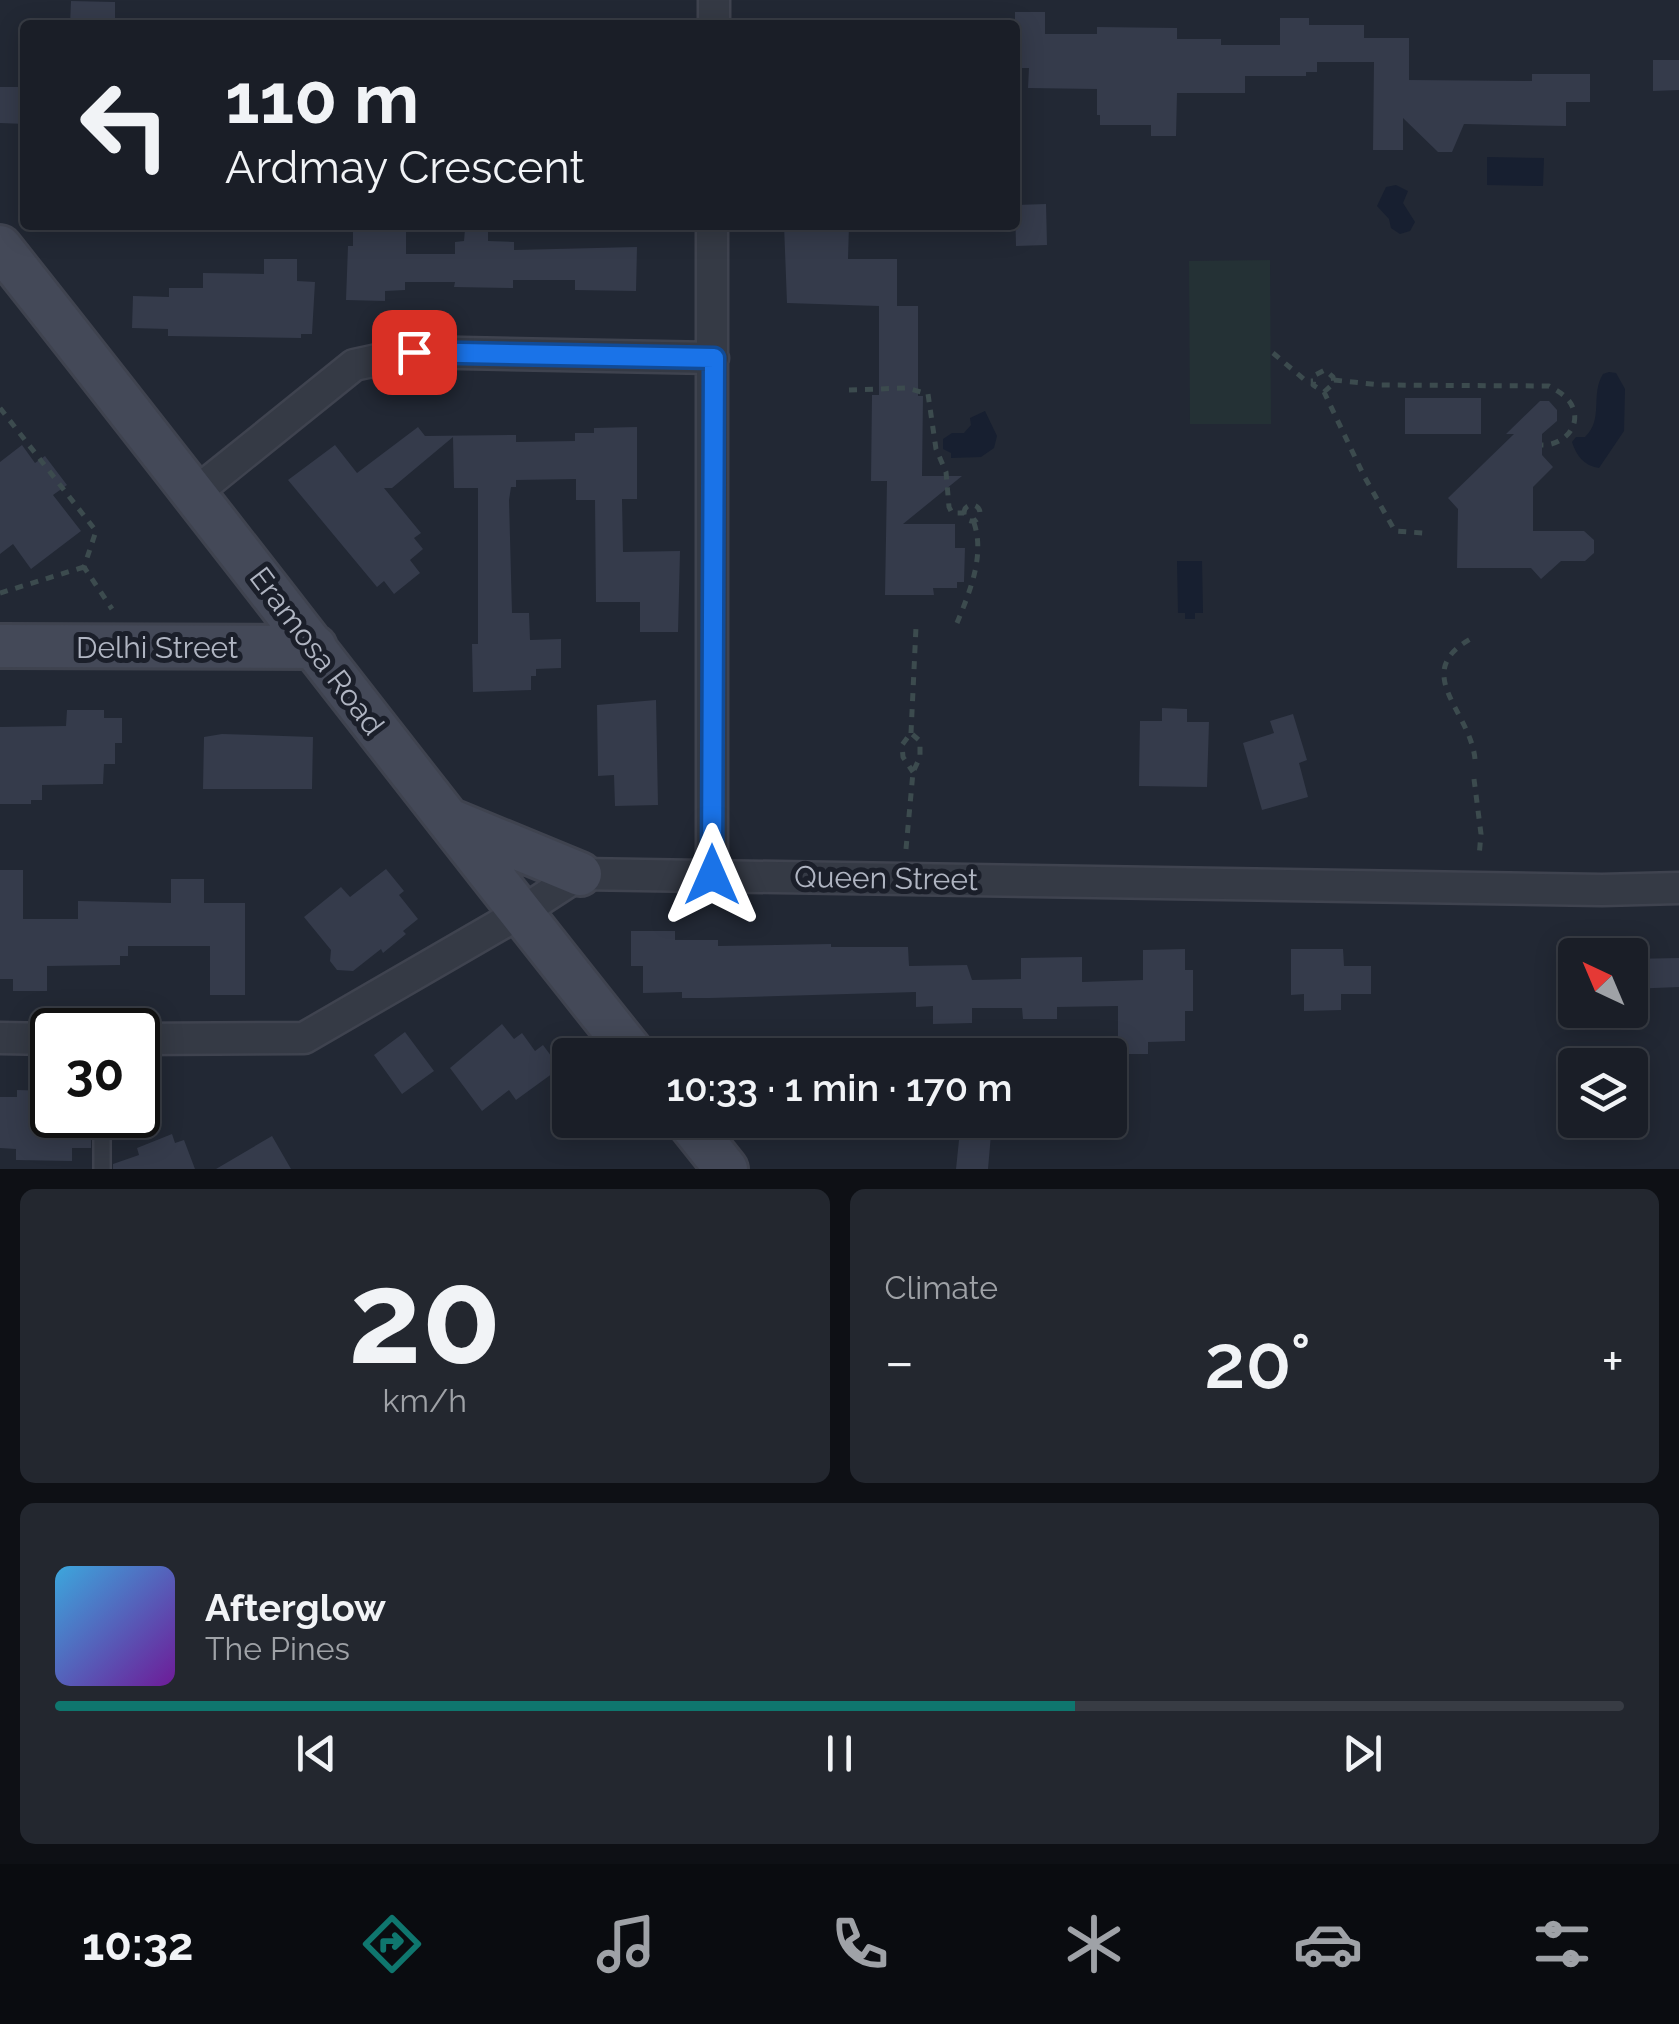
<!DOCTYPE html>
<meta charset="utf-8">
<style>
:root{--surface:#1a1e27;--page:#23272f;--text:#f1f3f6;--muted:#9fa2a7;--line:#383c44;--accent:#0f766e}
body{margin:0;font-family:Raleway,sans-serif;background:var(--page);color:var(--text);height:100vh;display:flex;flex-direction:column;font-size:38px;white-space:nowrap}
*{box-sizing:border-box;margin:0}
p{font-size:32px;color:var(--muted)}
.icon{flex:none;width:55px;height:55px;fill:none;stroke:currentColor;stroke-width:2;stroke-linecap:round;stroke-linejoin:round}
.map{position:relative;height:1169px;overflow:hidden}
.drawer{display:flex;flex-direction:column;gap:20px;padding:20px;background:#0e1015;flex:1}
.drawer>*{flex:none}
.banner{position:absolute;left:20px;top:20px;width:1000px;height:210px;border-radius:10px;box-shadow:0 5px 25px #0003,0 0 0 2px var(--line);background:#1a1e27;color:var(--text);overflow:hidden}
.needle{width:65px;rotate:316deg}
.fabs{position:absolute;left:1558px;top:938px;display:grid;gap:20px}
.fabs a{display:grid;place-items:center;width:90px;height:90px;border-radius:10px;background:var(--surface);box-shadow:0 5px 25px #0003,0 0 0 2px var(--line);font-size:50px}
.speed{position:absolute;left:30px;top:1008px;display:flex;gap:20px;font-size:50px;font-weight:700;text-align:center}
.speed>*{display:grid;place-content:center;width:130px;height:130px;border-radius:50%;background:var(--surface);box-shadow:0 5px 25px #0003,0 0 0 2px var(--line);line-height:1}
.speed .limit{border:5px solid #111;border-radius:15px;background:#fff;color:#111}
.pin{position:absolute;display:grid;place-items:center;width:85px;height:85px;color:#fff;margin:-42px;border-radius:20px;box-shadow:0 5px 15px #0006}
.me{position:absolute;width:110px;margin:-55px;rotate:0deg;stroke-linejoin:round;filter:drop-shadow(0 0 8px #0008)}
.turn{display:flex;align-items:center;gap:35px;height:210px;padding:0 40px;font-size:45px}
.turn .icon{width:130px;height:130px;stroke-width:2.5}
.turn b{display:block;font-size:70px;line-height:85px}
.big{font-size:75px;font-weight:600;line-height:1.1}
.drawer .card{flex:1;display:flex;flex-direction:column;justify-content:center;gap:15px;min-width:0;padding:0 35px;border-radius:15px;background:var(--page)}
.drawer .dial{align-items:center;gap:0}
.dial b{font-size:130px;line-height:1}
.song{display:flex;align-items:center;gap:30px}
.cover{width:120px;height:120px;border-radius:15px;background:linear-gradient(135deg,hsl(200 70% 55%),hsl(280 70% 35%))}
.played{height:10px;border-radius:5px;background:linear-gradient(90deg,var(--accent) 65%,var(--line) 65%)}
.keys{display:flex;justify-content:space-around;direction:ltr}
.heat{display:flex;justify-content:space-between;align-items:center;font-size:55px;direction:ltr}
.drawer .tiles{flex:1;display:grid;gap:20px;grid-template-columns:1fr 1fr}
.card:last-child{grid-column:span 2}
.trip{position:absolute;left:552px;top:1038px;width:575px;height:100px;border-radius:10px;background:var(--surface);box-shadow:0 5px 25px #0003,0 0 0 2px var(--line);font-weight:600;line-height:100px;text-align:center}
.tabs{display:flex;height:160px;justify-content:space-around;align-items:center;background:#0a0c10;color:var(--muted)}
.tabs .icon{width:70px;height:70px}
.tabs .active{color:var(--accent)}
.tabs b{font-size:45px;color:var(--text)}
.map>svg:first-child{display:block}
</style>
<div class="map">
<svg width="1679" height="1169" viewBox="0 0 1679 1169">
<rect width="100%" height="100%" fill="#222834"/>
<path fill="#243135" d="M 1270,260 L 1271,424 L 1190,424 L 1189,261 Z"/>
<path fill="#171f30" d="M 1487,157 L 1544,158 L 1543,186 L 1487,185 Z
M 1396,185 L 1408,191 L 1403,203 L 1415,222 L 1410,231 L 1400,234 L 1391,228 L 1389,219 L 1377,206 L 1386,187 Z
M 1609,372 L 1616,373 L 1625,389 L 1624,431 L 1599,468 C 1584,466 1576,455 1572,442 L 1576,437 L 1585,437 C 1604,419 1590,395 1603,374 Z
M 985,411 L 997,436 L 994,448 L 981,457 L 951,458 L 951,453 L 943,449 L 943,439 L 952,433 L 964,433 L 971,425 L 970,418 Z
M 1177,561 L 1202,561 L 1203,613 L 1195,613 L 1195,619 L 1185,619 L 1185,613 L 1178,613 Z"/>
<path fill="#353b4b" d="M 71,1 L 115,2 L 115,25 L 70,25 Z
M 1015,12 L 1045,12 L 1045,34 L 1097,34 L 1097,27 L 1177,28 L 1177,39 L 1221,39 L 1221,45 L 1280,45 L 1280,18 L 1309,18 L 1309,25 L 1364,25 L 1364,38 L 1409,38 L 1409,80 L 1532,81 L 1532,74 L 1590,74 L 1590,102 L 1566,102 L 1566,126 L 1464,124 L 1452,152 L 1438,152 L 1403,118 L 1403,150 L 1373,150 L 1374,62 L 1317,62 L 1317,72 L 1306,72 L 1306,76 L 1245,76 L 1245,93 L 1177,93 L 1176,136 L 1151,136 L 1151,125 L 1100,125 L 1100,115 L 1097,115 L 1097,89 L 1028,88 L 1029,68 L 1015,68 Z
M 1653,60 L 1679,60 L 1679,90 L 1653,91 Z
M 0,87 L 25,87 L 25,124 L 0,123 Z
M 1046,204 L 1047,245 L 1016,246 L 1015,205 Z
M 353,225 L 406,225 L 406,254 L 455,254 L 455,242 L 464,241 L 465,229 L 488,230 L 488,241 L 514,242 L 514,250 L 637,247 L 636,291 L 575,290 L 575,280 L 513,280 L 513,288 L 454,287 L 455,282 L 405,282 L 405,290 L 385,291 L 385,301 L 346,300 L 348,246 L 353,246 Z
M 784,225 L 849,225 L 848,259 L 897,259 L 897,306 L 918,306 L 918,396 L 923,396 L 922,476 L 962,476 L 903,524 L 955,524 L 955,548 L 965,548 L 964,582 L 957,582 L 957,588 L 933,588 L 934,595 L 885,595 L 887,481 L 871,481 L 872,395 L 879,395 L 879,306 L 787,303 Z
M 264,259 L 297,259 L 297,281 L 315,282 L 312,334 L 301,334 L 301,338 L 168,336 L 168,329 L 132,328 L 133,296 L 169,297 L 169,288 L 203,288 L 203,273 L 264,274 Z
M 1405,398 L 1481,398 L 1481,434 L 1405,434 Z
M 1540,401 L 1549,401 L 1557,410 L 1557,421 L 1542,434 L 1542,455 L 1553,467 L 1533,487 L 1533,531 L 1584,531 L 1594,540 L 1594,553 L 1585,561 L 1561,561 L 1541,579 L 1531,568 L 1457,568 L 1458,509 L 1448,498 L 1514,434 L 1506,434 Z
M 418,427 L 425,436 L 516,435 L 516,442 L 575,441 L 575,433 L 594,433 L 594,428 L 637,427 L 637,499 L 622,499 L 623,552 L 680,551 L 678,632 L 640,632 L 640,602 L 596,602 L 595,500 L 576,500 L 576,479 L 516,480 L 516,487 L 511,487 L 509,500 L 512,613 L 529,613 L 530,640 L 561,639 L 561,668 L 536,669 L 536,676 L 531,676 L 531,690 L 473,692 L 472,644 L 478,644 L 478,488 L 454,488 L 453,437 L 392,488 L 384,488 L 421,533 L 414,538 L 423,549 L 410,560 L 420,573 L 394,594 L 384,581 L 377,587 L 288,480 L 335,445 L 357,473 Z
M 22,445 L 35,463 L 45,456 L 67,485 L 53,495 L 81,531 L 31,569 L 13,544 L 0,554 L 0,462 Z
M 656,700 L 658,805 L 615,806 L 614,775 L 598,776 L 597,705 Z
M 1162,708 L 1187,709 L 1187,722 L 1209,722 L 1207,787 L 1139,786 L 1140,721 L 1162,721 Z
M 67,710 L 104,710 L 104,718 L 122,718 L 122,743 L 115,743 L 115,764 L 104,764 L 103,784 L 42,785 L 42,800 L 31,800 L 31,804 L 0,804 L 0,727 L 66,726 Z
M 1293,714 L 1307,760 L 1299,763 L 1308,797 L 1262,810 L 1243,743 L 1274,733 L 1270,721 Z
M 222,734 L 313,737 L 312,789 L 203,789 L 204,737 Z
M 386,869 L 404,891 L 399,895 L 418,919 L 403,931 L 406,934 L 383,953 L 381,949 L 353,971 L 337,970 L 330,961 L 331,950 L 304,917 L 341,887 L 350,897 Z
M 0,870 L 23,870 L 23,919 L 78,919 L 78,901 L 171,903 L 171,879 L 204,879 L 204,903 L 245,903 L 245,995 L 210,995 L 210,946 L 128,946 L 128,956 L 120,956 L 120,965 L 47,966 L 47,991 L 13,991 L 13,979 L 0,979 Z
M 631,931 L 675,931 L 675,940 L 718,940 L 718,946 L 831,944 L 831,947 L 908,947 L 909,966 L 967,965 L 972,980 L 1021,979 L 1021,958 L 1082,957 L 1082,982 L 1143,980 L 1143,950 L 1185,949 L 1185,970 L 1193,970 L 1193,1011 L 1185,1011 L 1185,1041 L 1148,1042 L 1148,1054 L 1118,1054 L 1118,1006 L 1057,1007 L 1057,1019 L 1023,1019 L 1022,1008 L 972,1008 L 972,1023 L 933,1024 L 933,1006 L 916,1007 L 916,992 L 710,998 L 682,998 L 682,992 L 643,993 L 643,966 L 631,966 Z
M 1291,949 L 1343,949 L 1344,966 L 1371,966 L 1371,994 L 1341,994 L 1341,1010 L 1304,1011 L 1304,994 L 1291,995 Z
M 1679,958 L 1679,987 L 1630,989 L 1630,959 Z
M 502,1024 L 514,1039 L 522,1033 L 535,1051 L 543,1045 L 560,1068 L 516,1100 L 509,1090 L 482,1111 L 450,1068 Z
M 405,1032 L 434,1071 L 402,1094 L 374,1055 Z
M 17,1090 L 52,1091 L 52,1115 L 91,1115 L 91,1148 L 72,1148 L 72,1161 L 16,1160 L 16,1149 L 0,1148 L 0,1097 L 17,1097 Z
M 961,1121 L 992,1123 L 988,1169 L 956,1169 Z
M 172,1134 L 175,1143 L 184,1140 L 195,1169 L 113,1169 L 113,1164 L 139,1155 L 137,1148 Z
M 272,1136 L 291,1169 L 216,1169 Z"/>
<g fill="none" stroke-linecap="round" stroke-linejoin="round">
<g stroke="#3f434f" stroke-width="20">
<path id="lane" d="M 102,1169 L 102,1115"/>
</g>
<g stroke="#3f434f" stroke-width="35">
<path id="street" d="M 714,25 L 714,0
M 195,493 L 354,365 L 414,352 L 713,358
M 712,875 L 712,225
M 0,1038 L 52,1039
M 138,1039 L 304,1038 L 520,913 L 580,874 L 1602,890 L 1679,888"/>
</g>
<g stroke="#3f434f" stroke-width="48">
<path id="secondary" d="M 0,247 C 213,515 420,788 634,1055
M 0,646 L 315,647
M 449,820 L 580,874
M 687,1120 L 726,1169"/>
</g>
<path stroke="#3c4b4e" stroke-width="5" stroke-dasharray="8 8" stroke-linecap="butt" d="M 1273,353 L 1306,381 L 1313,381
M 1334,380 L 1380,385 L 1549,386 C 1558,391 1569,397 1573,408 C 1581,429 1560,446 1542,445
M 849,390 L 907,388 L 928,394 L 936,449 L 946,472 L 949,507 L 952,513 L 964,513
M 1324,392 L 1334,383 L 1333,377 L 1325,370 L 1315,375 L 1313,385 L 1324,392 L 1364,476 L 1395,531 L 1423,533
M 0,408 L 96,531 L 84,567 L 112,609
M964 513a8 8 0 1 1 16 0a8 8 0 1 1-16 0Z
M 0,593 L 84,567
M 957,623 C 970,591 986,554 973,520
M 911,733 L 916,627
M 1475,759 C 1470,709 1407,671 1476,636
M 1474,779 L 1481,834 L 1479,857
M 906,849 L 913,772 L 920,757 L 920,741 L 911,733 L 902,745 L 903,757 L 913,772"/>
<use href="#lane" stroke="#353a45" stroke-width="15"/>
<use href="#street" stroke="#353a45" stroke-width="30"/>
<use href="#secondary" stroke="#444958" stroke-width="42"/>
</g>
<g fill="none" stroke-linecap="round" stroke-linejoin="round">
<g stroke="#114b97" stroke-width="25">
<path id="route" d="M 414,352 L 714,358 L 712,875"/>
</g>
<use href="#route" stroke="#1a73e8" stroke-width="18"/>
</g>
<g text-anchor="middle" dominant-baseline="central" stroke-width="10" stroke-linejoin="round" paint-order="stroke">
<g font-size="30" fill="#b0b5c2" stroke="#1b1f2a">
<text x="157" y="647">Delhi Street</text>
<text transform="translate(317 651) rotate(53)">Eramosa Road</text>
<text transform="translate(886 878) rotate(1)">Queen Street</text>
</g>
</g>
</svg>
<div class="fabs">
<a><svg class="needle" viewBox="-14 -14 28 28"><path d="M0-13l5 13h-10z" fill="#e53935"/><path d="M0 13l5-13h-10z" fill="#9fa2a7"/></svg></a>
<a><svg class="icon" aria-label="layers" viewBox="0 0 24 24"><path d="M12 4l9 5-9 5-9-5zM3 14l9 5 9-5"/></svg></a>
</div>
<div class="speed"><div class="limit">30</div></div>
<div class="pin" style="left:414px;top:352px;background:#d93025"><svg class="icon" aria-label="arrive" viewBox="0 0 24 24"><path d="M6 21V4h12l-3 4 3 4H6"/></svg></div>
<svg class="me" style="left:712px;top:875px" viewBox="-20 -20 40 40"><path d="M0-17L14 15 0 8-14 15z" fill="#1a73e8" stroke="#fff" stroke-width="4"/></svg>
<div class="trip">10:33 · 1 min · 170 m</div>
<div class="banner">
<div class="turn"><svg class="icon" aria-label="left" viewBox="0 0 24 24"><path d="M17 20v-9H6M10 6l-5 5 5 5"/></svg><div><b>110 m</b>Ardmay Crescent</div></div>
</div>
</div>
<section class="drawer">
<div class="tiles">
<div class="card dial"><b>20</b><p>km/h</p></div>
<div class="card"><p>Climate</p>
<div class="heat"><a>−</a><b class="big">20°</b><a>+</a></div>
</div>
<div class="card">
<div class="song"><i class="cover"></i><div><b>Afterglow</b><p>The Pines</p></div></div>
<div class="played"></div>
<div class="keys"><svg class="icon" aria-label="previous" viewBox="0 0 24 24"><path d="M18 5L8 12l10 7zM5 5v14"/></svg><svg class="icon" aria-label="pause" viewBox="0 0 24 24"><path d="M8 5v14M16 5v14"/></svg><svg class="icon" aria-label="next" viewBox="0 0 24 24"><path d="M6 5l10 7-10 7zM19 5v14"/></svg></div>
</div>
</div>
</section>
<nav class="tabs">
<b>10:32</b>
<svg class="icon active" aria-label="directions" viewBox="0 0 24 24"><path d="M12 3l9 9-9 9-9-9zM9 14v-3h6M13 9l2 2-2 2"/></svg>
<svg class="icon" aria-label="music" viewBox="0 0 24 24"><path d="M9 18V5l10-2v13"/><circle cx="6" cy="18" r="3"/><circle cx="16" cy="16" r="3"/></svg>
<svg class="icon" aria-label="phone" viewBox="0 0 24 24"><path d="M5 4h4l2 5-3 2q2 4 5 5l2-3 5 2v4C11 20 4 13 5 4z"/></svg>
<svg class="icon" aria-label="climate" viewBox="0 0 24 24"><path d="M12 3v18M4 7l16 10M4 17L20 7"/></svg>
<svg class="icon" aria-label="car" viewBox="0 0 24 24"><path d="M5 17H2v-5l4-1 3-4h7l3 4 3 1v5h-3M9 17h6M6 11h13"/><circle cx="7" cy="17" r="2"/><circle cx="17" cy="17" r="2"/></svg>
<svg class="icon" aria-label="filters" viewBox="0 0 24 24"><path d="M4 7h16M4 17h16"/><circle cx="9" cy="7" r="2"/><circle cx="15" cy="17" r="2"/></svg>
</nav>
